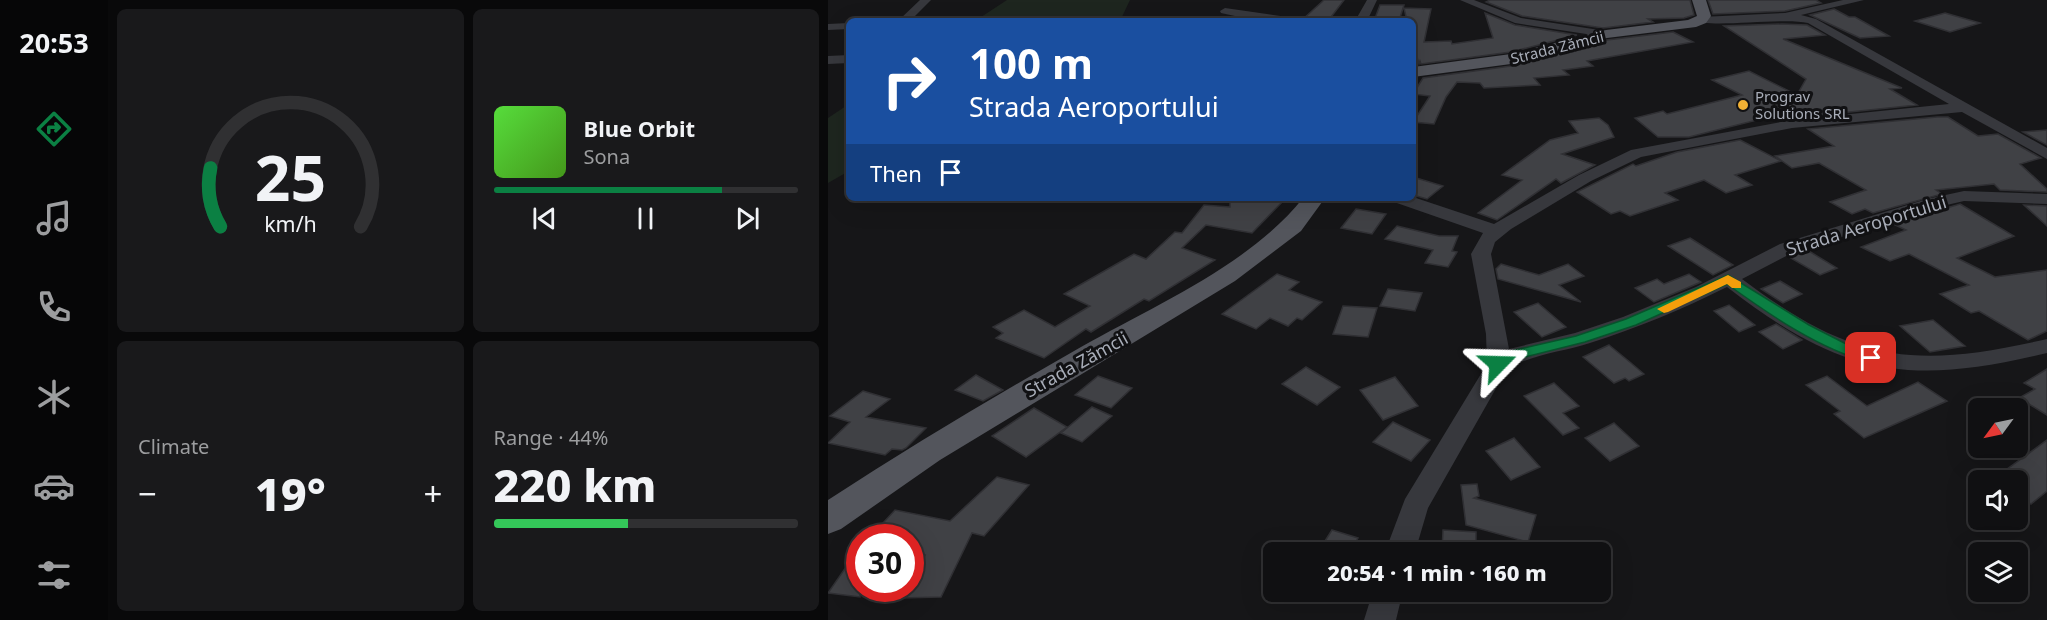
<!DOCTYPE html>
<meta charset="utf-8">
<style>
:root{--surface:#101012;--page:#19191b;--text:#f1f3f6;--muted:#9c9d9f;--line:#303032;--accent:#0b8043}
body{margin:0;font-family:"Noto Sans",sans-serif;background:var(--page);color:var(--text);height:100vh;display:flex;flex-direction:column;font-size:22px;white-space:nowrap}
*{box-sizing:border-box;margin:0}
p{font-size:20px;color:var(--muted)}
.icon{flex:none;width:33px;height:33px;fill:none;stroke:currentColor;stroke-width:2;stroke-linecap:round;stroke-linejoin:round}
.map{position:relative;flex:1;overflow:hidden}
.panel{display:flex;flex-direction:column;gap:9px;padding:9px;background:#09090a;width:720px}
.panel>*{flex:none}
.hud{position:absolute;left:18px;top:18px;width:570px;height:183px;border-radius:9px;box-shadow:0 6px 24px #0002,0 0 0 2px var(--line);background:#1a4fa0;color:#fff;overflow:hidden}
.needle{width:39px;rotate:237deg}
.controls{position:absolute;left:1140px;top:398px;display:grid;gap:12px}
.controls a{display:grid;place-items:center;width:60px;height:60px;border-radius:9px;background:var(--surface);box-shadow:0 6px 24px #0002,0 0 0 2px var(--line);font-size:30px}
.speed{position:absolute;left:18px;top:524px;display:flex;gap:12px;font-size:30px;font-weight:700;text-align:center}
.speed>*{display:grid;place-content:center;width:78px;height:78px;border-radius:50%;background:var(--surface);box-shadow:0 6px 24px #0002,0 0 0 2px var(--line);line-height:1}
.speed .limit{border:9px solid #d22;background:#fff;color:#111}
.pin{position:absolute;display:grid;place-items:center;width:51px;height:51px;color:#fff;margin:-26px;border-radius:12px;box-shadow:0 3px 9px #0006}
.me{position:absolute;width:66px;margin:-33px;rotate:68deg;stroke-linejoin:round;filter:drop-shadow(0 0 4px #0008)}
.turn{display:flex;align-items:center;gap:21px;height:126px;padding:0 24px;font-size:27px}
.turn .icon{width:78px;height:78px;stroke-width:2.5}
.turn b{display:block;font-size:42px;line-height:51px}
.then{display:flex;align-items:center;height:57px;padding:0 24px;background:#0003;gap:12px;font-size:22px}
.big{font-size:45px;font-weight:800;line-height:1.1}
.panel .widget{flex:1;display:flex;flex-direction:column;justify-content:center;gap:9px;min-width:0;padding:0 21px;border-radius:9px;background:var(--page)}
.panel .dial{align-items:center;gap:0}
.dial svg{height:156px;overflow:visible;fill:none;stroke:var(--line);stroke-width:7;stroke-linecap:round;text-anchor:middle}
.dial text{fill:var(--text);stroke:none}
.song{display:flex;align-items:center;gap:18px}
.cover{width:72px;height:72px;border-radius:9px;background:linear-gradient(135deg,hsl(110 70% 55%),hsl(100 70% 35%))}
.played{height:6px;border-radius:3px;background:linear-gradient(90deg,var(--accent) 75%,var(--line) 75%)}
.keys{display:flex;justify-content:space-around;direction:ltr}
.heat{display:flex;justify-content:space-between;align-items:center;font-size:33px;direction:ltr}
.charge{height:9px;border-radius:4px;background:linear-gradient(90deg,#34c759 44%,var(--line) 0)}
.panel .tiles{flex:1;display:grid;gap:9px;grid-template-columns:repeat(2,1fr)}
.trip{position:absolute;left:435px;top:542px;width:348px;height:60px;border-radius:9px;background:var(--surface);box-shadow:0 6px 24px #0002,0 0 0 2px var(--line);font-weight:800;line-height:60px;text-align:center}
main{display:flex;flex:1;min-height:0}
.tabs{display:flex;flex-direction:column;width:108px;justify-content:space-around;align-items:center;background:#060607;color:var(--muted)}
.tabs .icon{width:42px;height:42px}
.tabs .current{color:var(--accent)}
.tabs b{font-size:27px;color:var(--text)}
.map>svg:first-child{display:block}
</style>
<main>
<nav class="tabs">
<b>20:53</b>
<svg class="icon current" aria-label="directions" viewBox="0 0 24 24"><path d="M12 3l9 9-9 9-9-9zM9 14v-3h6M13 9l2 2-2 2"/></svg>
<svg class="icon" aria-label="music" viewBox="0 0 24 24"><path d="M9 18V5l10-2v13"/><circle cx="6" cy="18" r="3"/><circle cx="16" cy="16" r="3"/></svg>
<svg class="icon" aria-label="phone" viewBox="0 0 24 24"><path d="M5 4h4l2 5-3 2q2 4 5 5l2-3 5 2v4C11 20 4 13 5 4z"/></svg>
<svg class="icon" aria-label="climate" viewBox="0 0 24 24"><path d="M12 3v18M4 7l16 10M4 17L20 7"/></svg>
<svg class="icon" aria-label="car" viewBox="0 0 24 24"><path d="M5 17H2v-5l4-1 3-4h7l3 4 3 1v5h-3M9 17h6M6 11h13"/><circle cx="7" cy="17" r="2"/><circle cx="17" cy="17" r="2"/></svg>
<svg class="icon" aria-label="filters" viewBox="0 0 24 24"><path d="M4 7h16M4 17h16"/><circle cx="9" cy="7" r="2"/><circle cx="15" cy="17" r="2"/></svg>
</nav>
<section class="panel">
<div class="tiles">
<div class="widget dial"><svg viewBox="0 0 100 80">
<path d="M14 69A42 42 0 1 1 86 69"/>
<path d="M14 69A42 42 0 0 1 9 39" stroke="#0b8043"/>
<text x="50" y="56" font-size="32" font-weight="700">25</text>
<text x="50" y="72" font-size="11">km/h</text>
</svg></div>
<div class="widget">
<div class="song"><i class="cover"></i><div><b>Blue Orbit</b><p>Sona</p></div></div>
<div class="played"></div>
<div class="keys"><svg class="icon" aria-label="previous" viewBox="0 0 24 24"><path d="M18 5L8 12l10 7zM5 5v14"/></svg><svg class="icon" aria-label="pause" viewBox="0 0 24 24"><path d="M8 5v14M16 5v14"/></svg><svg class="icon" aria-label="next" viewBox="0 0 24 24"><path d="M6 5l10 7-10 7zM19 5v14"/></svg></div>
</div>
<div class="widget"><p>Climate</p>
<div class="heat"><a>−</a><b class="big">19°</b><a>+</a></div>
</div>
<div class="widget"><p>Range · 44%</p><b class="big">220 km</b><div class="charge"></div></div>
</div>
</section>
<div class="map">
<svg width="1219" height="620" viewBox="0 0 1219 620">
<rect width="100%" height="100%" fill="#161618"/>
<path fill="#1e261f" d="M 179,0 L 302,0 L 292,21 L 147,21 Z
M 21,104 L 21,171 L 0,183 L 0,118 Z"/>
<path fill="#404145" stroke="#303034" stroke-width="1.5" d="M 496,0 L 516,0 L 500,21 L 474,20 Z
M 662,0 L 862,0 L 866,15 L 856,18 L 820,19 L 825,22 L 775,28 L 694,16 L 658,2 Z
M 880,0 L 988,0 L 993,3 L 957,11 L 885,14 Z
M 552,5 L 576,5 L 571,21 L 546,21 Z
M 576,8 L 603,9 L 596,42 L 623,41 L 624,44 L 665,38 L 657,13 L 687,25 L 749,35 L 683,52 L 593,64 L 592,61 L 591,64 L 585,43 L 585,21 L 579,21 Z
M 1006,9 L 1021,17 L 1027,17 L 1061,36 L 1032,38 L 982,15 Z
M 1117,13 L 1152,23 L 1122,32 L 1087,21 Z
M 954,24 L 979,25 L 997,35 L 955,39 L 1074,88 L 1062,89 L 1089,105 L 964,118 L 957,113 L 861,137 L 830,137 L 807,118 L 835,111 L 839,114 L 914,95 L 884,80 L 921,71 L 969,95 L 978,79 L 896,26 Z
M 845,32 L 865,42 L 759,61 L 765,66 L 735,70 L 741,75 L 706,78 L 712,85 L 656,88 L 652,83 L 629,82 L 618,97 L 606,124 L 585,122 L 602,96 L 585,94 L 595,78 L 683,66 L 779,40 Z
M 1109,117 L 1120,117 L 1150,136 L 1170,134 L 1213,158 L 1192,164 L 1219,189 L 1219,192 L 1172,190 L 1166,184 L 1108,190 L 1114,194 L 1045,213 L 1037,209 L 1024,214 L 1002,202 L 1038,190 L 991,163 L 964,168 L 947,156 L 1006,146 L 980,129 Z
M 771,118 L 780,125 L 786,137 L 734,154 L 767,165 L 733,183 L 728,179 L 669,220 L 650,213 L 694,180 L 674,175 L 722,140 L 750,133 L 741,121 Z
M 1219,130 L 1219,145 L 1195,132 Z
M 912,140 L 953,161 L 907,175 L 924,185 L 898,193 L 876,180 L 837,193 L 850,200 L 802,216 L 792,211 L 783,214 L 749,192 L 805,164 L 808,166 L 849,152 Z
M 585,177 L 615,186 L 599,199 L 585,195 Z
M 402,198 L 458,198 L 424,233 L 378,225 L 354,248 L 387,260 L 321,301 L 316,299 L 263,332 L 258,329 L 216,358 L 168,338 L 175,333 L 165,327 L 196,310 L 227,327 L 262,306 L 236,294 L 306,254 L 318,259 L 347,232 L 354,233 L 376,205 L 402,207 Z
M 1132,204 L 1186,236 L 1129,258 L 1167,277 L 1219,270 L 1219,331 L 1200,340 L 1151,311 L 1143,313 L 1112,294 L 1141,285 L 1081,254 L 1062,261 L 1033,247 L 1078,230 L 1065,224 Z
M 1196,205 L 1219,206 L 1219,226 Z
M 528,209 L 558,214 L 544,234 L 513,228 Z
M 569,226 L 611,236 L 630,236 L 624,251 L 629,252 L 620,267 L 597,263 L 605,250 L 557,239 Z
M 862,238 L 905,265 L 885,275 L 840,246 Z
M 979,250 L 1009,268 L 992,275 L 961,257 Z
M 673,264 L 711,275 L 740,264 L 756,276 L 731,285 L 753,302 L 670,279 L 668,269 Z
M 449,274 L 471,282 L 461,290 L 494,302 L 474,320 L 469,318 L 460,326 L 442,318 L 428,329 L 394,314 Z
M 861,274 L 873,282 L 826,302 L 807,288 L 829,279 L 836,284 Z
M 952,281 L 974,294 L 955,303 L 933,289 Z
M 560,289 L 594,293 L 587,311 L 552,306 Z
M 710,303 L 738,327 L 714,337 L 686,312 Z
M 901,305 L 927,325 L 911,332 L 886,311 Z
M 515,306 L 549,308 L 540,337 L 505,334 Z
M 1105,320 L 1137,346 L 1102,352 L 1072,326 Z
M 948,324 L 974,340 L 955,349 L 931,332 Z
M 781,345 L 803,363 L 816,374 L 801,381 L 797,378 L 786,383 L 755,357 Z
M 478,367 L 512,387 L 489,405 L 454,384 Z
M 1219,369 L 1219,415 L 1191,398 L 1207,389 L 1196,383 Z
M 148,375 L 175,390 L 155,401 L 127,390 Z
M 270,376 L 304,388 L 283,408 L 247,395 Z
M 999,376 L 1039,406 L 1090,382 L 1119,401 L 1036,438 L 1006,414 L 1012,411 L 978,385 Z
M 567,377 L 590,406 L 555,420 L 532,390 Z
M 726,383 L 751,406 L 735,413 L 751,428 L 735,435 L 696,396 Z
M 35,391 L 62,399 L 38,417 L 98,428 L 78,448 L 74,450 L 64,449 L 57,455 L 0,443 L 22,422 L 2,416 Z
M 264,407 L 284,416 L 254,442 L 233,433 Z
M 206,408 L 239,427 L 198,457 L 164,436 Z
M 565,422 L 602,440 L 583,461 L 545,442 Z
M 786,423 L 811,446 L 782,461 L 757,438 Z
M 686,438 L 712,467 L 683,480 L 658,451 Z
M 1219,440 L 1219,491 L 1203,504 L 1190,495 L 1190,480 L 1164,480 Z
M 169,477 L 201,485 L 156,536 L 144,533 L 113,597 L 73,598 L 79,588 L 82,588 L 82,581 L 97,555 L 82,553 L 82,537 L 42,537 L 67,510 L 122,521 Z
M 649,484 L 651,496 L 646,498 L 708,515 L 700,542 L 638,525 L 633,485 Z
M 504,530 L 530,538 L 522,552 L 490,552 Z
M 615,530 L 648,532 L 648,552 L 614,552 Z
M 18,567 L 32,569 L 32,597 L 0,593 Z"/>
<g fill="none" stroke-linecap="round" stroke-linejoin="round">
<path fill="#37383d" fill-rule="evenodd" d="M 92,0 L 103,0 L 82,21 L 70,21 Z
M 539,0 L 549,0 L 539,21 L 527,21 Z
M 632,0 L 646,0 L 693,18 L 778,31 L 784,34 L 778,37 L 687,23 Z
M 1015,0 L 1036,0 L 973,15 L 988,19 L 1219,148 L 1219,159 L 1134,112 L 964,128 L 813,157 L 763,181 L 683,229 L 667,242 L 663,254 L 681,349 L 747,333 L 795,317 L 868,287 L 952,244 L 1099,199 L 1136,191 L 1219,194 L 1219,204 L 1136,201 L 1110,207 L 966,252 L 914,279 C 1025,362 1085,370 1219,339 L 1219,353 C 1080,387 1013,375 899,287 C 855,309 809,328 762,343 C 734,352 705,354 679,369 L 600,508 L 587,552 L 557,552 L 577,499 L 659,364 L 658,334 L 643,254 L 655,233 L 566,202 L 563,198 L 585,197 L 666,224 L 751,175 L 803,150 L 964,120 L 1121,104 L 980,23 C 955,17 879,29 867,20 L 873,17 L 957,13 Z
M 397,8 L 466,18 L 472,21 L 430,21 L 393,13 L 392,11 Z
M 21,23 L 21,29 L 0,30 L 0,24 Z
M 21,55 L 21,63 L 0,64 L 0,56 Z
M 545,591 L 575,591 L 568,620 L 536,620 Z"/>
<path fill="#53555c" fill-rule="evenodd" d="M 864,0 L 878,0 L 883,16 L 878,23 L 868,27 L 779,38 L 683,64 L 585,77 L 585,67 L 683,54 L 778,30 L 860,20 L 869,16 Z
M 475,198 L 497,198 L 473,231 L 407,281 L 112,460 L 13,529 L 0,534 L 0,500 C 83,446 167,396 253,347 C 326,306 423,264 475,198 Z"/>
</g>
<path fill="#0b8043" stroke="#07532c" stroke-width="1.5" d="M 900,275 L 981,325 L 1026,348 L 1048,355 L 1050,358 L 1043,363 C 991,349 942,315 899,284 L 808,325 L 757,342 L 693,358 L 670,369 L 663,364 L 683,351 L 748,336 L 798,319 Z"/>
<path fill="#f59e0b" d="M 900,275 L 913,282 L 913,288 L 904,288 L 899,284 L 840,312 L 836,313 L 829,309 Z"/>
<circle fill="#f2b134" stroke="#111113" stroke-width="2" cx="915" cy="105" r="6"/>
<g text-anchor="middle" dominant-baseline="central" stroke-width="6" stroke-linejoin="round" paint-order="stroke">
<g font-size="15" fill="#a8adb8" stroke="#111113">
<text transform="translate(729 47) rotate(-14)">Strada Zămcii</text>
</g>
<g font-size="15" fill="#a8adb8" stroke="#111113" text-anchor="start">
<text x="927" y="96">Prograv<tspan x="927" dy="17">Solutions SRL</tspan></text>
</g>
<g font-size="18" fill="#a8adb8" stroke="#111113">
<text transform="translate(1038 225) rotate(-17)">Strada Aeroportului</text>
<text transform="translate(248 364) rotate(-29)">Strada Zămcii</text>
</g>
</g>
</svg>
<div class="controls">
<a><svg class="needle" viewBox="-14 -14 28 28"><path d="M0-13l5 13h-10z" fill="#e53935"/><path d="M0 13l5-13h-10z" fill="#9c9d9f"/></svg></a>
<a><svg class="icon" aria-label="sound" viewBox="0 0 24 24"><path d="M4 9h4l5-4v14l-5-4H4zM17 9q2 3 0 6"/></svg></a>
<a><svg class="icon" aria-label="layers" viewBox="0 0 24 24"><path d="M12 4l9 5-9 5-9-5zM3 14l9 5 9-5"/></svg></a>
</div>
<div class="speed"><div class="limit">30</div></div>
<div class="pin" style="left:1043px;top:358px;background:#d93025"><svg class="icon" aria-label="arrive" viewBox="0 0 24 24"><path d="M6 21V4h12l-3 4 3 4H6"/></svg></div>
<svg class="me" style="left:670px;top:364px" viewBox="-20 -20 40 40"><path d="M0-17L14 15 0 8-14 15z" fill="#0b8043" stroke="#fff" stroke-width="4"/></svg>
<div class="trip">20:54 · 1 min · 160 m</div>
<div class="hud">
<div class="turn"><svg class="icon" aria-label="right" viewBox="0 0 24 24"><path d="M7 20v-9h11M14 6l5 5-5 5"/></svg><div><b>100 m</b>Strada Aeroportului</div></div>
<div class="then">Then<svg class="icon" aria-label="arrive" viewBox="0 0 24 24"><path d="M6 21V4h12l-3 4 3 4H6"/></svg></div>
</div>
</div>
</main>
